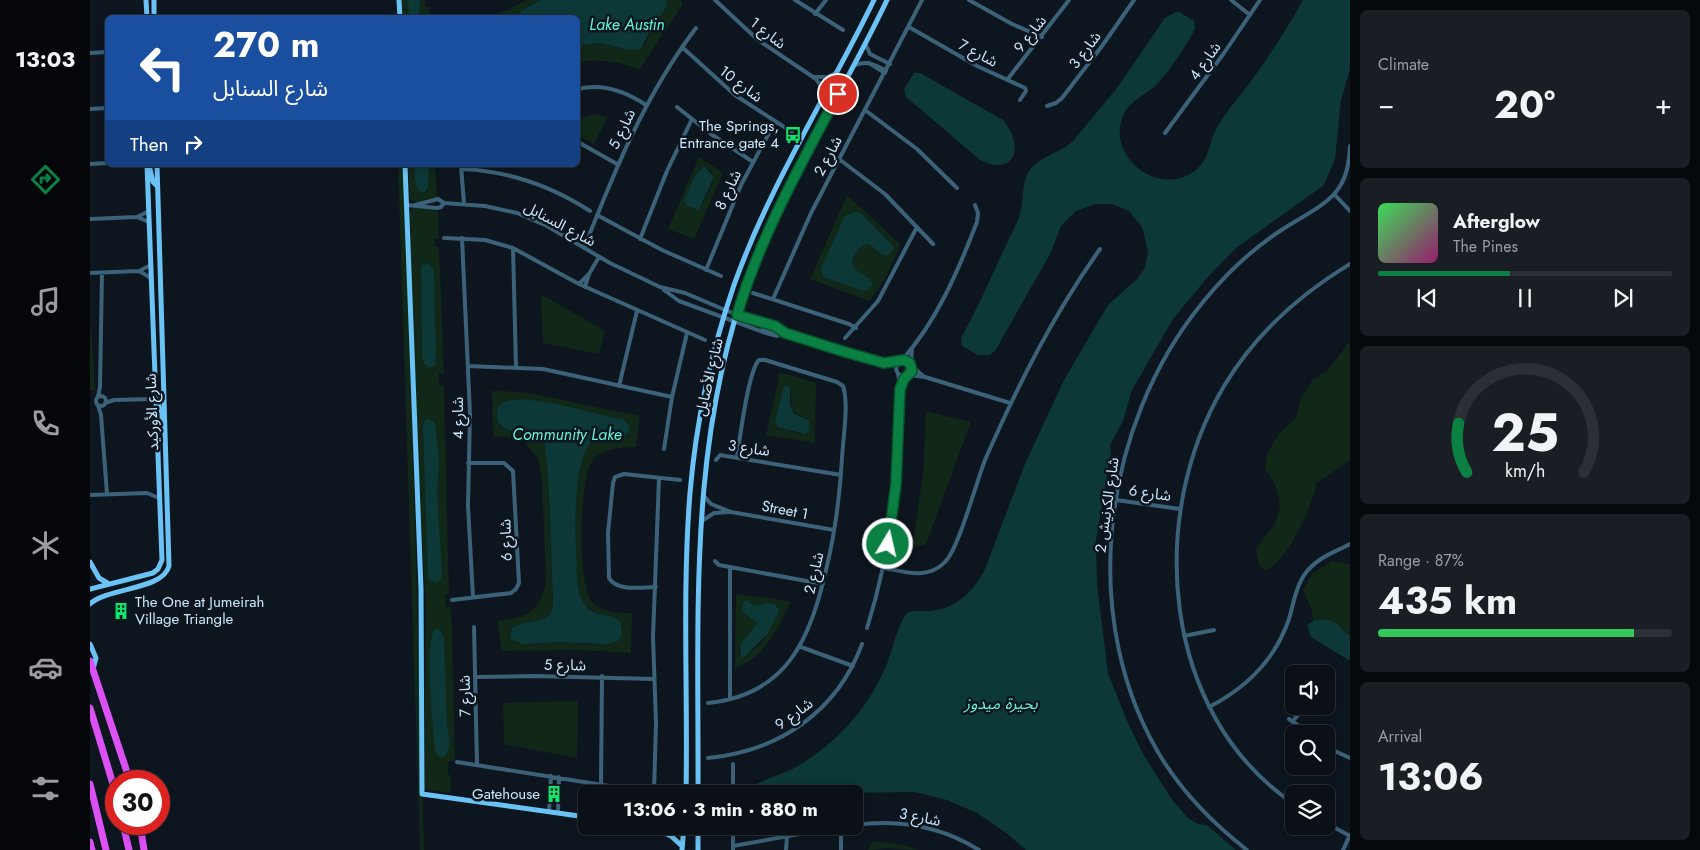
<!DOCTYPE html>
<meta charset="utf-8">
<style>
:root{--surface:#0a1016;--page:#181e23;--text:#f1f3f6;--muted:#999da1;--line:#2a3035;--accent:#0b8043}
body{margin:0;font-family:Jost,"Noto Sans Arabic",sans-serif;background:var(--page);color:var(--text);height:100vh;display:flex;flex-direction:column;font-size:19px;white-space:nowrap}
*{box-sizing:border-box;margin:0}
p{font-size:16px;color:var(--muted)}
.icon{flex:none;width:28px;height:28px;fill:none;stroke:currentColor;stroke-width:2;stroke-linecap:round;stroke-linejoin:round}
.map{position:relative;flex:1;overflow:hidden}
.panel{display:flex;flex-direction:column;gap:10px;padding:10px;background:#06090c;width:350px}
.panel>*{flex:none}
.top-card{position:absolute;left:15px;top:15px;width:475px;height:152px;border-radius:8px;box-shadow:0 2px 8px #0003,0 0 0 1px var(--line);background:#1a4fa0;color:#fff;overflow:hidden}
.buttons{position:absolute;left:1195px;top:665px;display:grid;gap:10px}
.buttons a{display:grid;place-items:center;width:50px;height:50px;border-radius:8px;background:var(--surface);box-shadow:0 2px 8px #0003,0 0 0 1px var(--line);font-size:25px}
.speed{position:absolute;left:15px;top:770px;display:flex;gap:10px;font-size:25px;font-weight:700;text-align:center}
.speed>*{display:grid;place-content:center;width:65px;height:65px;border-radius:50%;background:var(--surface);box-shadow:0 2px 8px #0003,0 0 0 1px var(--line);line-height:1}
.speed .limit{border:8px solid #d22;background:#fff;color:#111}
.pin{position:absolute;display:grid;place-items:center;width:42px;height:42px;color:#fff;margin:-21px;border:2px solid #fff;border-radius:50%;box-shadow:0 1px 5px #0007}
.me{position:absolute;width:55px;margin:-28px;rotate:9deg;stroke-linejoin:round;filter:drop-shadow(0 0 4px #0008)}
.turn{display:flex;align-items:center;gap:18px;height:105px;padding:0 25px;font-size:22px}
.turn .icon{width:65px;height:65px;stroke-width:2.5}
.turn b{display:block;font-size:35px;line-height:42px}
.then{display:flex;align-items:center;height:48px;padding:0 25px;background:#0003;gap:10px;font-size:19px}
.big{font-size:38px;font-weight:700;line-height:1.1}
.panel .tile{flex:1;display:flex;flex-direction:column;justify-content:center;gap:8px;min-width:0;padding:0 18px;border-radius:8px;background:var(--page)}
.panel .dial{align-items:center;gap:0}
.dial svg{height:130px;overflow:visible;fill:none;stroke:var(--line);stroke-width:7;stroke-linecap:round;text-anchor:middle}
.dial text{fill:var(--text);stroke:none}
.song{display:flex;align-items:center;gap:15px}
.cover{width:60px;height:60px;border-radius:8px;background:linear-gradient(135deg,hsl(130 70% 55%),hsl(320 70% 35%))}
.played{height:5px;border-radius:2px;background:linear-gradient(90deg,var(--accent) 45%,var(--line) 45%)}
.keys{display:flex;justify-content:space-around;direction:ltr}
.heat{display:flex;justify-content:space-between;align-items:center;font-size:28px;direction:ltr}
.charge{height:8px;border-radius:4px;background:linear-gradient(90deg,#34c759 87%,var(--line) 0)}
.trip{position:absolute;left:488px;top:785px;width:285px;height:50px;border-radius:8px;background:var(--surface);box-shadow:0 2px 8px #0003,0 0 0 1px var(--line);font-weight:700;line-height:50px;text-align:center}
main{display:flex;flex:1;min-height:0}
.tabs{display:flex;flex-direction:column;width:90px;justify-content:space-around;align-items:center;background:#040609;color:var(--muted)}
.tabs .icon{width:35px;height:35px}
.tabs .active{color:var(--accent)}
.tabs b{font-size:22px;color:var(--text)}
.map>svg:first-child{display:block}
</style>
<main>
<nav class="tabs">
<b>13:03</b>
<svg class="icon active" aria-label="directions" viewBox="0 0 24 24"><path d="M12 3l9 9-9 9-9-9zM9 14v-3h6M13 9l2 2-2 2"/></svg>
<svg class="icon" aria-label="music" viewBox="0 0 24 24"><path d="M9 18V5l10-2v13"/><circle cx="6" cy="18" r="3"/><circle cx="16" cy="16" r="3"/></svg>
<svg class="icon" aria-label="phone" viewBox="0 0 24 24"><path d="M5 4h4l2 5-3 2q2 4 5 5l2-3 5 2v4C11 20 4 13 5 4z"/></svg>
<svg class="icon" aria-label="climate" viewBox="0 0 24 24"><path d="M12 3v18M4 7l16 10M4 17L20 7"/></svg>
<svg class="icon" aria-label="car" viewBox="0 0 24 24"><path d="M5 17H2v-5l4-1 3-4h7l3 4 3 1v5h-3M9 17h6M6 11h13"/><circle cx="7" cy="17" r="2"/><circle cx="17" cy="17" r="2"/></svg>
<svg class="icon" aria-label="filters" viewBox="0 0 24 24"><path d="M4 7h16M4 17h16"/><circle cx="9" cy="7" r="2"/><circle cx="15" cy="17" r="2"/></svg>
</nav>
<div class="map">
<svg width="1260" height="850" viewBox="0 0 1260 850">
<rect width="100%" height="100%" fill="#0d151e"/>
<path fill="#112718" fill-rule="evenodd" d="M 312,0 L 335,0 L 335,7 L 339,7 L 340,17 L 312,17 Z
M 436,0 L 450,0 L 421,17 L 396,18 L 422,8 Z
M 576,0 L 590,0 L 593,4 L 549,70 C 530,61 509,59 488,62 L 488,45 L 511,43 L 539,50 L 555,45 L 563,25 L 577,7 Z
M 505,114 L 518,117 L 504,144 L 488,136 L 488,118 Z
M 609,157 L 633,173 L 604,239 L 578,229 ZM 614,166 L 622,172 L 623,182 L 613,203 L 595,197 C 602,188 604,171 614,166 Z
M 308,165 L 315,165 L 334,850 L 330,850 Z
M 318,165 L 345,165 L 347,197 L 326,202 L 320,199 Z
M 757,195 L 811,245 L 793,282 L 779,301 L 720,279 ZM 773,215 L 803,246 L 790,254 L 780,245 L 776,244 C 770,247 767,250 764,256 C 756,271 777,273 783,283 L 773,291 L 734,277 Z
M 323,207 L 348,211 L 349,239 L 344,239 L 345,247 L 349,247 L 354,373 L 349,373 L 349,385 L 354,386 L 359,594 L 355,595 L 356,607 L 361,607 L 362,626 L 365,761 L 358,762 L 358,775 L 361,775 L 360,793 L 334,789 L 336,605 L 329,494 L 319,214 Z
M 451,294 L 515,331 L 509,354 L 453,343 Z
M 0,310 L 5,390 L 0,390 Z
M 1260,341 L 1260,460 L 1226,484 C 1224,504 1196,565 1175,570 L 1169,565 L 1166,550 C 1171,540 1181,531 1186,521 C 1195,503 1186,483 1175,469 L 1177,454 L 1189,434 L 1206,418 L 1211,398 L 1223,379 L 1237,371 Z
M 690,372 L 726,383 L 725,443 L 676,435 ZM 699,386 C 706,403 692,411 717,418 L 710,434 L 696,429 Z
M 402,391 L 434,392 L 550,416 L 546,447 C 532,448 514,447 503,460 C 489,477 487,585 502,602 C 512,612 528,613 542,613 L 541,653 L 485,650 L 411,651 L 408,621 C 437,617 449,613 456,583 L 452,481 L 448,459 L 435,442 L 426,438 L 403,436 ZM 420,400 C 458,401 495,413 533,419 L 539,425 L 540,431 L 534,437 C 521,440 509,434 498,445 C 483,461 481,581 493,602 C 502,619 525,612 533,627 L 501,644 L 467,642 L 427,643 L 420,635 L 421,630 C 433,617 456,627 463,608 C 462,576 460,543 459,511 C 458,488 460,464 454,442 C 449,420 398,447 408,407 Z
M 836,411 L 881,422 L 836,544 L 822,548 L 833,475 Z
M 1242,561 L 1260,564 L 1260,636 C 1251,625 1236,619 1223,621 L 1222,610 L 1213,590 L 1222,574 Z
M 646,594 L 701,601 C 688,629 675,657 645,668 ZM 661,602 L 667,607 L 689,611 C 680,631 673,651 649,654 L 650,645 L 667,623 L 661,617 Z
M 488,701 L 487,758 L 414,744 L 413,703 Z
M 782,841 L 815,845 L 829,850 L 796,848 L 778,850 Z"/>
<path fill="#0c3837" d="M 318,0 L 330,0 L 329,17 L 319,17 Z
M 450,0 L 576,0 L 577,7 L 563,25 L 551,49 L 539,50 L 511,43 L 488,45 L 488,18 L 421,17 Z
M 1213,0 L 1260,0 L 1260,69 L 1251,100 L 1245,159 L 1234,185 L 1146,248 L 1117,278 L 1083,319 L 1042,390 L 1033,421 L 1020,445 L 1021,453 L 1006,540 L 1007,584 L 1018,673 L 1037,721 L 1053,754 L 1083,801 L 1098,818 L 1108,824 L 1117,825 L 1146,850 L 936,850 L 915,832 L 887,813 L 857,800 L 824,792 L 664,794 L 667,784 C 680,777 694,774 706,767 C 744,745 774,713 793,673 C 802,656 806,626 817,613 C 825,609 833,612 841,611 C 867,608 884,591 895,569 L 935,464 L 974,380 L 1018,305 L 1047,279 L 1055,268 L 1058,251 L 1052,227 L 1039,211 L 1022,204 L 1005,204 L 986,211 L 971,226 L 960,254 L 905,351 L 900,355 L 888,355 L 872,346 L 871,338 C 892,300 909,259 928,220 C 935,205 930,185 939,171 C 950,156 970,153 983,141 L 1027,88 L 1075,18 L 1088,11 L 1104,21 L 1105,28 L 1103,33 C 1093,50 1081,69 1068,83 C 1056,96 1040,99 1033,116 C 1015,160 1076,201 1109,167 C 1120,156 1119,142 1126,129 C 1136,111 1152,94 1164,77 C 1182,52 1198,27 1213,0 Z
M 824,73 L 830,73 L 913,120 C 937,149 922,178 889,159 L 816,97 L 814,89 Z
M 325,165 L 339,165 L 338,188 L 333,193 C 323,189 325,175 325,165 Z
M 614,166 L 624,177 L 609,210 L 597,206 L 594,200 L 606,174 Z
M 765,211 L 773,215 L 803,246 L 803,250 L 797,256 C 787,255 785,245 776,244 C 770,247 767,251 764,256 C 756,271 777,273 783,283 L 778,290 L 773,291 L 733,277 L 731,269 L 754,217 Z
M 337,263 L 344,270 L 346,364 L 340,368 L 334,363 L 332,357 L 331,269 L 332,265 Z
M 696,386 L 700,388 L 700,404 L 704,414 L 719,420 L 719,430 L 715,434 L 688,427 L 685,422 L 693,388 Z
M 420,400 C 452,396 500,414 533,419 L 539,425 L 540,431 L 534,437 C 524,440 512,434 504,440 C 479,457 486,559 488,587 C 497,626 517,607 531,623 L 532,635 L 528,641 L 517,644 L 467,642 L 433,644 L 422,640 L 420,635 L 422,628 C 436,618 463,627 463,602 L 458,473 L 454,440 L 448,434 C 434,430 404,436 407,413 C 407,405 412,402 420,400 Z
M 337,419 L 345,422 L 349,460 L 347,494 L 352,570 L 351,579 L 346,583 L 338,579 L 333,425 Z
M 657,601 L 667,606 L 676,603 L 686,605 L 689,611 L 678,634 L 654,657 L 651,657 L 650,645 L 667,623 L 652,611 L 653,602 Z
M 1234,619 L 1246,623 L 1260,636 L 1260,661 L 1221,637 L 1217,625 L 1223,621 Z
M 346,628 L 350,630 L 354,637 L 357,724 L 360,743 L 357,754 L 352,757 L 347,755 L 345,749 C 343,731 334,636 346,628 Z"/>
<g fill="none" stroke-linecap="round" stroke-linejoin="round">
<path stroke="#3c6279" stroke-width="4" d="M 625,0 L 668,40 L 726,79 L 730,85 L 733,97
M 705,0 L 753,30
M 879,0 L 922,24 L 952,37
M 1141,0 L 1160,15
M 725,14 L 736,0
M 819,27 L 887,66 L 935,88 L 936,91 L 930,100
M 775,43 L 780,54 L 800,64
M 592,47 L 645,95 L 702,132
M 0,53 L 18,52
M 779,63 L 795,73
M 763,66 C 775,60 785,64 796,71
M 724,77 L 737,77 L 745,73
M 917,80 L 979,0
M 488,89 C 512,83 535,91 556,105
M 957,106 L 966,103 L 972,98 L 1012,46 L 1044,0
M 587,107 L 621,134 L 663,162
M 0,109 L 18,108
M 775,110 L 827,149 L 867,188
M 1075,133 L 1134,53 L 1170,0
M 488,142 L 527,164
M 749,159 L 795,194 L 843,244
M 0,164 L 18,163
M 371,165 L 374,204
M 372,169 C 419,171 460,185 500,211
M 1244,194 L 1260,211
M 317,205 L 347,208 L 351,207 L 354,203
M 325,205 L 348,199 L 354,203 L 395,206 L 427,213 L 457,226 L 520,263 L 570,287 L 595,293 L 647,315 L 685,326 L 695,333 L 742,349 L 791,362 L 808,363
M 507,215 L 572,250 L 631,276
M 47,217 L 59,211
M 0,219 L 47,217 L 59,222
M 354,238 L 395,240 L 423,248 L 489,284 L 615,340
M 372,238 L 380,414 L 378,506 L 383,597
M 550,239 L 577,171 L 602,119
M 423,248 L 426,367
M 494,248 C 525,170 555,95 606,28
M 616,270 L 651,185 L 685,122
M 49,271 L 61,278
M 0,273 L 49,271 L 61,265
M 489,284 L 499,274 L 509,257
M 495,287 L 499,274
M 574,290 L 589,301 L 676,333 L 687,336 L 695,333
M 663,293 L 759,324 L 766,328
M 683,299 L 721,213 L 832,0
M 672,330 L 691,334
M 755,338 L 788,301 L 827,227
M806 368a8 8 0 1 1 16 0a8 8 0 1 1-16 0Z
M 812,360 C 847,321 868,271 887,222 L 888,213 L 885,205
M 821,363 L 822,349
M 378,366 L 453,369 L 582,397
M 822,366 L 833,376
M 819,375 L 835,377 L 920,403
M 529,386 L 547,311
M6 401a5 5 0 1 1 10 0a5 5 0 1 1-10 0Z
M 8,397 L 10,387 L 12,273
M 15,403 L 24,400 L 65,399
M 8,405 L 11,415 L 17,494
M 574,449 L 582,397 L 597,333
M 626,460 L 630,455 L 751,475
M 0,495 L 57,493 L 69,498
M 614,496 L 621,504 L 641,512 L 744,530
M 1026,500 L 1090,509
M 612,521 L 624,513 L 640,512
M 625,561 L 629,565 L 733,584
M 794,568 C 815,572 838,580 855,562 C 869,548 886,483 895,460 C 928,385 963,315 1010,249
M 566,587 C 552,587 527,592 519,578 L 518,533 L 523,483 L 525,477 L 534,474 L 590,480
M 362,600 L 421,593 L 426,589 L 429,583 L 423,471 L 414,463 L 378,463
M 384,627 L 387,765
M 777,628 C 797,565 806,501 808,435 C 809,416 813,393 808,374
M 1094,636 L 1124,630
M 711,647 L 763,666
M 386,677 L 443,676 L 564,679
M 640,699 L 640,568
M 618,703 C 697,695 720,639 736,570 C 745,533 750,495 752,458 C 753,439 759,403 753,386 L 747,382 L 675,360 L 669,360 C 658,371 650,438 647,457
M 1119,707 C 1156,688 1185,660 1199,619 C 1204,602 1206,584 1218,570 C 1229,557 1245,552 1260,544
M 1199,719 L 1220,734
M 1203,721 L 1215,706
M 1236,747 L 1260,758
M 618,758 C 689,751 747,712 772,644
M 367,762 L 570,794
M 511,784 L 512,676
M 564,793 L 566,723 L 563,637 L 569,478
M 643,794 L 643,764
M 1204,804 C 1071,714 1056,517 1134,386 C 1165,334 1209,295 1260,264
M 459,811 L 461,776
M 468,812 L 469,777
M 1236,823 L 1260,836
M 764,825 C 808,819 851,826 889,850
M 643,846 L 755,826
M 643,850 L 643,826
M 696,850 L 697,836
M 751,850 L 751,827
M 1157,850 C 1125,825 1096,796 1074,762 C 986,623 1011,426 1113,302 C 1135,275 1161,250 1190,231 C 1207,219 1231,209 1245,193 C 1257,179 1259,163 1260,146
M 1253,850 L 1260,835"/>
<path stroke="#6bc3f5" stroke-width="5" d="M 56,0 L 57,18
M 64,0 L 64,18
M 309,0 L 310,18
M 59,165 L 63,182 L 67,186
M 315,165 L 331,589 L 332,794 L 496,817
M 65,399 C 72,406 68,415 74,422
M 0,562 L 9,578 L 19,584
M 0,589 L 63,573 L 68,569 L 72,560 L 57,165
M 0,604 C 19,587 73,590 79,566 L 67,165
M 0,644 L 6,658 L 3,669
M 596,794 C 598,694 592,592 600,493 C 606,422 621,352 644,285 C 680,184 738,95 784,0
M 608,794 C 609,617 597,437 662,269 C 699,175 754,91 797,0
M 545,826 L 577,831 L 588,826
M 572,832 L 581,836 L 592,846
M 592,850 L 594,826
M 608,850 L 608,826"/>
<path stroke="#db51f3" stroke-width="7" d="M 0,661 L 40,781
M 0,708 L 26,794
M 0,784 L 16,850
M 33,824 L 39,850
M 50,824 L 54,850
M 0,842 L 2,850"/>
</g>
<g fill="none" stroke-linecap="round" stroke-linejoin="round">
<g stroke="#07532c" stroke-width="12">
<path id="route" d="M 748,94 C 710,166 670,237 647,315 L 685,326 L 695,333 L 755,352 L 794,363 L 814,360 L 820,363 L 822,371 L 814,379 L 810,389 L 806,484 L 798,544"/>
</g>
<use href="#route" stroke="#0b8043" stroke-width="9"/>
</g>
<defs>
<g id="bus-bare" transform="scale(1.35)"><path d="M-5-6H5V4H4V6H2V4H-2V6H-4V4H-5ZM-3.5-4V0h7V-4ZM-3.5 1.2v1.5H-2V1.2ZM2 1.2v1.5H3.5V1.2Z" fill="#10e56d" stroke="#0d151e" stroke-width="2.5" paint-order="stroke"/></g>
<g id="building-bare" transform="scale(1.35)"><path d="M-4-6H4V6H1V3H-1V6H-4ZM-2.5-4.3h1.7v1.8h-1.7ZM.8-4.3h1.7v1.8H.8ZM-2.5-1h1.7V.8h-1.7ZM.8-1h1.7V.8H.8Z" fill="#10e56d" stroke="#0d151e" stroke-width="2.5" paint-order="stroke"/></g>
</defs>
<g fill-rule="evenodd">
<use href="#bus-bare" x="703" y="135"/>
<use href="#building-bare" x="31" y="611"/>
<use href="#building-bare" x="464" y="794"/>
</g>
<g text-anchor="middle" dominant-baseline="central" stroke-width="5" stroke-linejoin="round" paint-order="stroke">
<g font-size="15" fill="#cde7fb" stroke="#0d151e">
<text transform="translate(678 33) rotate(38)">شارع 1</text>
<text transform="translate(940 34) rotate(-52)">شارع 9</text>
<text transform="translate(995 50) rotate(-53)">شارع 3</text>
<text transform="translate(888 53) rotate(28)">شارع 7</text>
<text transform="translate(1115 61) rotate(-54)">شارع 4</text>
<text transform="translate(651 84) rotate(37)">شارع 10</text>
<text transform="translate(532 129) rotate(-64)">شارع 5</text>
<text transform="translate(738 156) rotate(-62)">شارع 2</text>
<text transform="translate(638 190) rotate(-65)">شارع 8</text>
<text transform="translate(470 224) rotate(28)">شارع السنابل</text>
<text transform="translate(619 377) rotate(-77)">شارع الأصايل</text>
<text transform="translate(62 412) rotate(-92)">شارع الأوركيد</text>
<text transform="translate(368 418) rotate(-90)">شارع 4</text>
<text transform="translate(659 448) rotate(8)">شارع 3</text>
<text transform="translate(1060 493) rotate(8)">شارع 6</text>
<text transform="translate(1017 505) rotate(-82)">شارع الكرنيش 2</text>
<text transform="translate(695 510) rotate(11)">Street 1</text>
<text transform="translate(416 540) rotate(-92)">شارع 6</text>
<text transform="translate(724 573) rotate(-77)">شارع 2</text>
<text transform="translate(475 665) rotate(1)">شارع 5</text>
<text transform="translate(375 696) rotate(-91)">شارع 7</text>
<text transform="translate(704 714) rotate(-36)">شارع 9</text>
<text transform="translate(830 817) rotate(11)">شارع 3</text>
</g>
<g font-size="15" fill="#cde7fb" stroke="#0d151e" text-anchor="end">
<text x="689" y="126">The Springs,<tspan x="689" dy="17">Entrance gate 4</tspan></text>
<text x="45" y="602" text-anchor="start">The One at Jumeirah<tspan x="45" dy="17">Village Triangle</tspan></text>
<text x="450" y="794">Gatehouse</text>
</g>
<g font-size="16" font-style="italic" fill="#63f4d7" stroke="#0d151e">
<text x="537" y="24">Lake Austin</text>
<text x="477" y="434">Community Lake</text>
<text x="911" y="703">بحيرة ميدوز</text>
</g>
</g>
</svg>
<div class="buttons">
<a><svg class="icon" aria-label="sound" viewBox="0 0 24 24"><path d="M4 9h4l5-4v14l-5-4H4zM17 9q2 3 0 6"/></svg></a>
<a><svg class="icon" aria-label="search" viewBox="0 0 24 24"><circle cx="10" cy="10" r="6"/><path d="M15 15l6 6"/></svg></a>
<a><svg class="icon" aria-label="layers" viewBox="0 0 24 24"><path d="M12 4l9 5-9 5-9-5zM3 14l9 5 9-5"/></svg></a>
</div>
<div class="speed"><div class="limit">30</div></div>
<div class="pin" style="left:748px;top:94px;background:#d93025"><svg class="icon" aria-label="arrive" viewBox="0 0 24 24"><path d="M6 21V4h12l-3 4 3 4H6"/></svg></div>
<svg class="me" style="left:798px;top:544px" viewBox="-20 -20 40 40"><circle r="17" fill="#0b8043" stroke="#fff" stroke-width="3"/><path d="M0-11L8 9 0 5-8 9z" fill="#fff"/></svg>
<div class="trip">13:06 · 3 min · 880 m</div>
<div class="top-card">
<div class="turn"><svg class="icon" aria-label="left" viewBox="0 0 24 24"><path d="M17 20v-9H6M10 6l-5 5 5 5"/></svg><div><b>270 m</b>شارع السنابل</div></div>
<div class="then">Then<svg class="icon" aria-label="right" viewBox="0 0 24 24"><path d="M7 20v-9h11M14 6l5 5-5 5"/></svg></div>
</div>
</div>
<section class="panel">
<div class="tile"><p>Climate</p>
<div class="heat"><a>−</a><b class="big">20°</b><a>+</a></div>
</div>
<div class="tile">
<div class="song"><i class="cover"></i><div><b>Afterglow</b><p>The Pines</p></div></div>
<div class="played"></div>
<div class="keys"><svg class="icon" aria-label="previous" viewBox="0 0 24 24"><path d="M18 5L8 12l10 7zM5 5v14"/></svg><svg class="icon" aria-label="pause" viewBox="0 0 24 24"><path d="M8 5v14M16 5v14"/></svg><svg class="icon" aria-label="next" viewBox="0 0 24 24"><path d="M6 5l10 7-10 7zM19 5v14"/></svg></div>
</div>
<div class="tile dial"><svg viewBox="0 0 100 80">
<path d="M14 69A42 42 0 1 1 86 69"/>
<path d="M14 69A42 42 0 0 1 9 39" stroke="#0b8043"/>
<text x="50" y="56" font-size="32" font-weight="700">25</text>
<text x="50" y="72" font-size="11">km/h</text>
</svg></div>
<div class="tile"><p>Range · 87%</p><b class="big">435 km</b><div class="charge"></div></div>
<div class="tile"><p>Arrival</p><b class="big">13:06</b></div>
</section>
</main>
